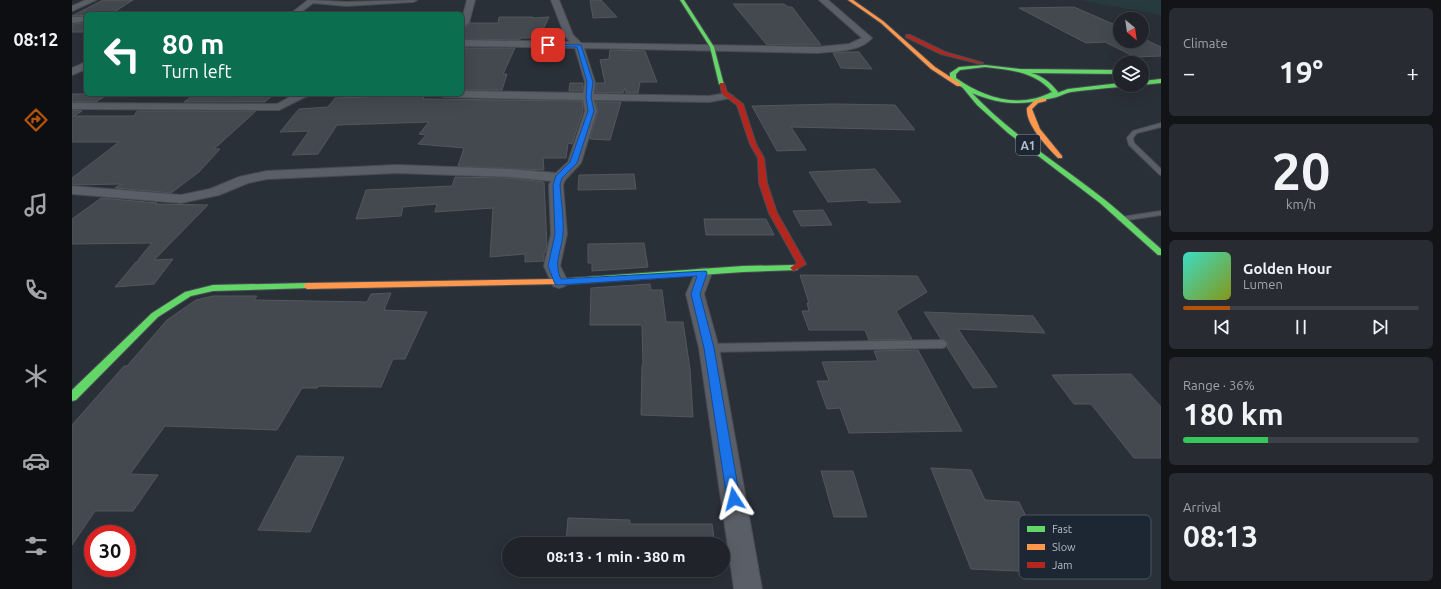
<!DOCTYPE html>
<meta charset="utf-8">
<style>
:root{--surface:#20242a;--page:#282c32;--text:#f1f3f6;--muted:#a2a4a8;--line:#3d4147;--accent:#b45309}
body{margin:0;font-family:Ubuntu,sans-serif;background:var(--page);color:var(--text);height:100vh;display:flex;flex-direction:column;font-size:15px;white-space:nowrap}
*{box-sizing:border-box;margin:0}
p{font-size:13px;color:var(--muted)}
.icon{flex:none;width:22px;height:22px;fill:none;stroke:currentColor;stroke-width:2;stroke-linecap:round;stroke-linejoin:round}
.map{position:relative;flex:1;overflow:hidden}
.side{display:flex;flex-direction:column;gap:8px;padding:8px;background:#121417;width:280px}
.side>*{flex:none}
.hud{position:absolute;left:12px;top:12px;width:380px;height:84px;border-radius:6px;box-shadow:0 4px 16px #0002,0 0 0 1px var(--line);background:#0b6e4f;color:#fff;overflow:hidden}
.needle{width:26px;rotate:151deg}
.controls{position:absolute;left:1041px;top:12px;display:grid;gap:8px}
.controls a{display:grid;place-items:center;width:36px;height:36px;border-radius:50%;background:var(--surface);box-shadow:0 4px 16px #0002,0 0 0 1px var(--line);font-size:20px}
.speed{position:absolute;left:12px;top:525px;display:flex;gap:8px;font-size:20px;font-weight:700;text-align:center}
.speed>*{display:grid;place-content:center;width:52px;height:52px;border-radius:50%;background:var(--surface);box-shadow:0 4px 16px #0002,0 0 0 1px var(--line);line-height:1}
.speed .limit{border:6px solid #d22;background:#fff;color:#111}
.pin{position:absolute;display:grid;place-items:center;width:34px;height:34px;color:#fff;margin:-17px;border-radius:8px;box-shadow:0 2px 6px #0006}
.me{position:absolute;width:44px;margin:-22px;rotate:351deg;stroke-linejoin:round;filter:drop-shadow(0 0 3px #0008)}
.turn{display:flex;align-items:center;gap:14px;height:84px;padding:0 12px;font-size:18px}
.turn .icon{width:52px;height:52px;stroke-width:2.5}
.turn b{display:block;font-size:28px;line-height:34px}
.big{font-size:30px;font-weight:700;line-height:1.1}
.side .widget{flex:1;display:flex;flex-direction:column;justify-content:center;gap:6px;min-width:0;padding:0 14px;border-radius:6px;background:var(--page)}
.side .dial{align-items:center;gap:0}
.dial b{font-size:52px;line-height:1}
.song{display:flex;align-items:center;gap:12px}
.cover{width:48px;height:48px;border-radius:6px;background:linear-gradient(135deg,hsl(170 70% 55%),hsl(70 70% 35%))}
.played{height:4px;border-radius:2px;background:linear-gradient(90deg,var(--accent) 20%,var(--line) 20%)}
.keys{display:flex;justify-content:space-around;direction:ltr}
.heat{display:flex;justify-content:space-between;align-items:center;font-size:22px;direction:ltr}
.charge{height:6px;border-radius:3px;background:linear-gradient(90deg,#34c759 36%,var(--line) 0)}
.trip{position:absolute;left:430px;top:537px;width:228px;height:40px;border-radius:20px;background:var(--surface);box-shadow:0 4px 16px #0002,0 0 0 1px var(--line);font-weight:700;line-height:40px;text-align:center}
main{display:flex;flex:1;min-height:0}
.dock{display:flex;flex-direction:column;width:72px;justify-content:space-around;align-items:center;background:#0d0e11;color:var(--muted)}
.dock .icon{width:28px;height:28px}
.dock .on{color:var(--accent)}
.dock b{font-size:18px;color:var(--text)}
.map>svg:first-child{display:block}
</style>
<main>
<nav class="dock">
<b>08:12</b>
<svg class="icon on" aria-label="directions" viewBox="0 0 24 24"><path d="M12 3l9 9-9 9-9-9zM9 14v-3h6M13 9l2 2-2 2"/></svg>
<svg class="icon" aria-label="music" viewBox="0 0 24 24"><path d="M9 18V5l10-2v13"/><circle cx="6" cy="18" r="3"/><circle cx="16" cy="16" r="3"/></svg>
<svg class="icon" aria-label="phone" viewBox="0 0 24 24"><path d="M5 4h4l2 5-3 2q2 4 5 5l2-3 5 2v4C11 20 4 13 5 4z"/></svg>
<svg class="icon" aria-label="climate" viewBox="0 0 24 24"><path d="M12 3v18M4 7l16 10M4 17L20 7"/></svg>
<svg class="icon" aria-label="car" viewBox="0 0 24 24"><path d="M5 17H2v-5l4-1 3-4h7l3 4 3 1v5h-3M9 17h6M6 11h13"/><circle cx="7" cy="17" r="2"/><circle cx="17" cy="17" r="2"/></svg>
<svg class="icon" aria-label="filters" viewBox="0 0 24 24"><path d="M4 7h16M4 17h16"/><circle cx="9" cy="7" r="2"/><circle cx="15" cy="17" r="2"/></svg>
</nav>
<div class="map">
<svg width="1089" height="589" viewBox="0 0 1089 589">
<rect width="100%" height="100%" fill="#2a3038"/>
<path fill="#273a3e" d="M 1007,0 L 1089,0 L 1089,16 L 1084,14 Z"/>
<path fill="#444950" stroke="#52575f" d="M 31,0 L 61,0 L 39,14 L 0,16 Z
M 518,0 L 529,0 L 545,17 L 521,18 Z
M 661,4 L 712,4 L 716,7 L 720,7 L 749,45 L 695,45 Z
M 1002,7 L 1048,27 L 1048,41 L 1070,41 L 1070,38 L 1089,47 L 1089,56 L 1063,57 L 1033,42 L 1014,43 L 947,8 Z
M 427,17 L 461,17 L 461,18 L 477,17 L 467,38 L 448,38 L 448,40 L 390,39 L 390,27 L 394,27 L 398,23 L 426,23 Z
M 14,23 L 14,30 L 12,32 L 0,32 L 0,24 Z
M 390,48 L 443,48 L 431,74 L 435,74 L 430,90 L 390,90 Z
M 538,50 L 573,51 L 585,82 L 568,82 L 566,93 L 554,93 L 553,88 L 551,93 L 524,93 L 524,83 L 533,83 L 528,60 L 537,59 Z
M 772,52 L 787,52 L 800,69 L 769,68 L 761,53 Z
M 498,83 L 511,83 L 510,91 L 497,91 Z
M 0,94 L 36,94 L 24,102 L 0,102 Z
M 123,94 L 202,94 L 193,102 L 112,102 Z
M 315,94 L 314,97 L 352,96 L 351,99 L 510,101 L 511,111 L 500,144 L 496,143 L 494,158 L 471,158 L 472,170 L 386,166 L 392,148 L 346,144 L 354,135 L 347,134 L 357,122 L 265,125 L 246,154 L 220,155 L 237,131 L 208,132 L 227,109 L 256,107 L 263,98 L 296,97 L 298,95 Z
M 524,102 L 549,102 L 538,140 L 518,139 L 526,111 Z
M 762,104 L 823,105 L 843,130 L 719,127 L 734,150 L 705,151 L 680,106 Z
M 0,110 L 10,111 L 2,116 L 62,116 L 65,111 L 184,111 L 142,149 L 148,149 L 127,172 L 99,193 L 43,188 L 49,184 L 0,185 L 0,178 L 47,142 L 0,142 Z
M 803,169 L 829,202 L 797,203 L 795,200 L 756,202 L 737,172 Z
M 562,174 L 564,189 L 506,190 L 507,175 Z
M 383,177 L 438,178 L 472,182 L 475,246 L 473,253 L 472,253 L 472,261 L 453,262 L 453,254 L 418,257 L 421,208 L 363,212 L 365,204 L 331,207 L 329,216 L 284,219 L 294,190 L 380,186 Z
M 29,198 L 85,203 L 83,204 L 136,205 L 82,260 L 101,259 L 82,284 L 43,287 L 64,262 L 67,261 L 66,260 L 80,243 L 0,244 L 0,219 Z
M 751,210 L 760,225 L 729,226 L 721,211 Z
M 632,219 L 694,219 L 702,235 L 634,235 Z
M 572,243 L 576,267 L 520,271 L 520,263 L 516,263 L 516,244 Z
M 728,275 L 845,276 L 855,292 L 824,311 L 840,339 L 797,340 L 793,330 L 737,330 L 730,311 L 737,311 L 735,303 L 737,303 Z
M 578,284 L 579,290 L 590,290 L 594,322 L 611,322 L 618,369 L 621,417 L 569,415 L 570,365 L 571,365 L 570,325 L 518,325 L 519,288 Z
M 319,293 L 312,310 L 355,312 L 333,359 L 321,359 L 309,387 L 247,386 L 245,388 L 230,388 L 205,430 L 93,426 L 58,474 L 86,475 L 61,511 L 23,511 L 0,545 L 0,425 L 52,366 L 55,366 L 95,320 L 124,300 L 141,296 L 185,296 L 182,300 L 295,302 L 299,294 Z
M 852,312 L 961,316 L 973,333 L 886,329 L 925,387 L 901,388 L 875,347 L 876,343 L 873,340 L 869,339 Z
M 846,350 L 890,431 L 777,433 L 768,408 L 755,409 L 745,381 L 757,381 L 750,362 L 806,361 L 802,351 Z
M 1059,374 L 1089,407 L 1089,458 L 1062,458 L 1019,404 L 1002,404 L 980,375 Z
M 225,456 L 272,457 L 238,532 L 186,530 Z
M 859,468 L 899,470 L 913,500 L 947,502 L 973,556 L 960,555 L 968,572 L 899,569 Z
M 749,471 L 781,471 L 795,517 L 762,517 Z
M 496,518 L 558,520 L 558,524 L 640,524 L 643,544 L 541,544 L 494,542 Z"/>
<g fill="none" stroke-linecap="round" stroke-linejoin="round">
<g stroke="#484c53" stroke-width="2">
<path id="lane" d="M 1089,123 L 1089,127 L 1065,133 L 1061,138 L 1062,143 L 1089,169 L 1089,175 L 1087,174 L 1057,145 L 1055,138 L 1061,131 Z
M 1089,211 L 1089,215 L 1049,221 L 1045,219 L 1049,217 Z
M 870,340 L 873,341 L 875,344 L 873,347 L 870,348 L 637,352 L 633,351 L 632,348 L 633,345 L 637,344 Z"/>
</g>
<g stroke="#484c53" stroke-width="2">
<path id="street" d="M 14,0 L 24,0 L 0,11 L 0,6 Z
M 236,0 L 274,2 L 345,0 L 341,2 L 274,6 L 241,3 L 227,14 L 218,14 Z
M 395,0 L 403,0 L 397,23 L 393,26 L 390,25 L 390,19 Z
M 479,0 L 487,0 L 501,35 L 509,43 L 746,47 L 777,44 L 790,38 L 747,0 L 756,0 L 800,38 C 788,52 763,51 746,53 L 512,48 L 523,82 L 522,94 L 637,96 L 655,93 L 661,96 L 659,98 L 637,102 L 522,100 L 525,111 L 509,163 L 493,180 L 491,185 L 495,234 L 488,266 L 496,282 L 493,286 L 487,288 L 481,286 L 472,266 L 479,234 L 477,185 L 479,181 L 438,177 L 325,173 L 195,179 L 176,183 L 147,195 L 109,203 L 0,194 L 0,186 L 109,195 L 138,189 L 167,177 L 195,171 L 325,165 L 438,169 L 484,173 L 496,162 L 513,111 L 511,100 L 371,97 L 366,94 L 390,94 L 390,91 L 511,93 L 513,82 L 503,48 L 390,46 L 390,40 L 498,42 L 493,36 Z
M 0,17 L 14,17 L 14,21 L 0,23 Z
M 14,62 L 14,69 L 0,75 L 0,68 Z
M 223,94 L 236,94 L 235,96 L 207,110 L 0,109 L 0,103 L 205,104 Z
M 631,268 L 637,269 L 640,273 L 632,294 L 647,348 L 690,589 L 662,589 L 627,348 L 614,294 L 625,269 Z"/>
</g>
<g stroke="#484c53" stroke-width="2">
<path id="fast" d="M 608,0 L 612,0 L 642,47 L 652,85 L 647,84 L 638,47 Z
M 913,65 L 948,69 L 1048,70 L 1048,74 L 959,73 C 971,76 979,83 986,92 L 985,93 L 996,89 L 1048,83 L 1048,85 L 1051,85 L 1048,87 C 1032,88 1015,90 999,92 C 993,93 987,97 981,98 C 951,105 931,106 900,93 C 937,132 982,161 1024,193 C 1047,210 1067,230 1089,249 L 1089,255 L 1086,255 L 1028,203 L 936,133 L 905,105 L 891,88 L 878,79 L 878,73 L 887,67 ZM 913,67 C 937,70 963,71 980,92 C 947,109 912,98 884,78 L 884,74 L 888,70 Z
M 1089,79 L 1089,83 L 1070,85 L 1070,81 Z
M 722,265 L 726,268 L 725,270 L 671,272 L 485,285 L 481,282 L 485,279 L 671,266 Z
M 235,283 L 238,284 L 239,286 L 238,288 L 141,291 L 119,296 L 86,317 L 4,400 L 0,401 L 0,390 L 80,313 L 113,292 L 141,285 Z"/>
</g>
<g stroke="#484c53" stroke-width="2">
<path id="slow" d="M 776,0 L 781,0 L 811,21 L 863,67 L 889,84 L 889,86 L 885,86 L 859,69 L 809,23 Z
M 972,98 L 974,99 L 974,101 L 966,103 L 960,109 L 968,129 L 990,156 L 990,158 L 986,158 C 975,147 953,124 955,108 L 962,101 Z
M 485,279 L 489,282 L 488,284 L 235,289 L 231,286 L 235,283 Z"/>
</g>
<g stroke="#484c53" stroke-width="2">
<path id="jam" d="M 834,35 L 838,35 L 873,52 L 911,63 L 909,64 L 869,54 L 834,37 Z
M 648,83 L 652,83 L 655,92 L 671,104 L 684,144 L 692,158 L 695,183 L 705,213 L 734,264 L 722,271 L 718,268 L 725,263 L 697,213 L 687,183 L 686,158 L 678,144 L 665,105 L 650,94 Z"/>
</g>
<use href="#lane" fill="#5a5e66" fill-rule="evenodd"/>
<use href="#street" fill="#5a5e66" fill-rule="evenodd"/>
<use href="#fast" fill="#63d668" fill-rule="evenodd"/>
<use href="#slow" fill="#ff974d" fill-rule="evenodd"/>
<use href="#jam" fill="#b3261e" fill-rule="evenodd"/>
</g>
<path fill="#1a73e8" stroke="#114b97" d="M 476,44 L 509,45 L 521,82 L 519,97 L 522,111 L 505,163 L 490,178 L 488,185 C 489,201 492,217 491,233 C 490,250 481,263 489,279 L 634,271 L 635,273 L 628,294 L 642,348 L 668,499 L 666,503 L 662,504 L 657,503 L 655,499 L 632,348 L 619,294 L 625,276 L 486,285 L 483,284 L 476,266 L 483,234 L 481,185 L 484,176 L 498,162 L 516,111 L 514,97 L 515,82 L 505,47 L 474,46 Z"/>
<g text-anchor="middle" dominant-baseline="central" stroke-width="4" stroke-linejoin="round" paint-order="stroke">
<rect fill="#1d2633" stroke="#878f9c" stroke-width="1" x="944" y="135" width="24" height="20" rx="3"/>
<g font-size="12" font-weight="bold" fill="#b4bcc9">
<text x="956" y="145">A1</text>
</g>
</g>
<rect x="947" y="515" width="132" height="64" rx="6" fill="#1d2633" stroke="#4a5360" stroke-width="1"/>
<rect x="955" y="526" width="18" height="6" fill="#63d668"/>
<rect x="955" y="544" width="18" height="6" fill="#ff974d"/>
<rect x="955" y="562" width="18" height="6" fill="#b3261e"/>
<g font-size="11" fill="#b4bcc9">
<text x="980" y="533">Fast</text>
<text x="980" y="551">Slow</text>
<text x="980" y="569">Jam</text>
</g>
</svg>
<div class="controls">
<a><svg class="needle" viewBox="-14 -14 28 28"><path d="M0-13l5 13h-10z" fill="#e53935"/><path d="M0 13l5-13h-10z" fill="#a2a4a8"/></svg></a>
<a><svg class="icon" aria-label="layers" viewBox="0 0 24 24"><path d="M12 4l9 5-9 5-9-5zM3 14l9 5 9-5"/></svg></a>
</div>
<div class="speed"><div class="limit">30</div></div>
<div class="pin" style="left:476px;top:45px;background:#d93025"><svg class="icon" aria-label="arrive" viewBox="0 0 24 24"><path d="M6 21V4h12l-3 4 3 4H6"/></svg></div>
<svg class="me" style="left:662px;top:499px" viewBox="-20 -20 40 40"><path d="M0-17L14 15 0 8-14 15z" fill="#1a73e8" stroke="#fff" stroke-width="4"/></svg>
<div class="trip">08:13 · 1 min · 380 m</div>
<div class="hud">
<div class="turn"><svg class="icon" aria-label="left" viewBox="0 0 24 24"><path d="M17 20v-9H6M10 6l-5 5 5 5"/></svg><div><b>80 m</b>Turn left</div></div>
</div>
</div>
<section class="side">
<div class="widget"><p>Climate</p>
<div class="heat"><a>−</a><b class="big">19°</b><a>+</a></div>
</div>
<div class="widget dial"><b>20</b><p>km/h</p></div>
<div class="widget">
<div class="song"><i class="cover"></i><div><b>Golden Hour</b><p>Lumen</p></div></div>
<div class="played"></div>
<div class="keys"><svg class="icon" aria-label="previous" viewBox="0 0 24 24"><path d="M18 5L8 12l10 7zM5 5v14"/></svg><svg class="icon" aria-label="pause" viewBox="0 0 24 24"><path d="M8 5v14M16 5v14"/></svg><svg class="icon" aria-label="next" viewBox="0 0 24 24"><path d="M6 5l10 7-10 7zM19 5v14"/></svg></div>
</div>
<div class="widget"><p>Range · 36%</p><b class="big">180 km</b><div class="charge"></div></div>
<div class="widget"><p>Arrival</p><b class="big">08:13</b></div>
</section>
</main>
